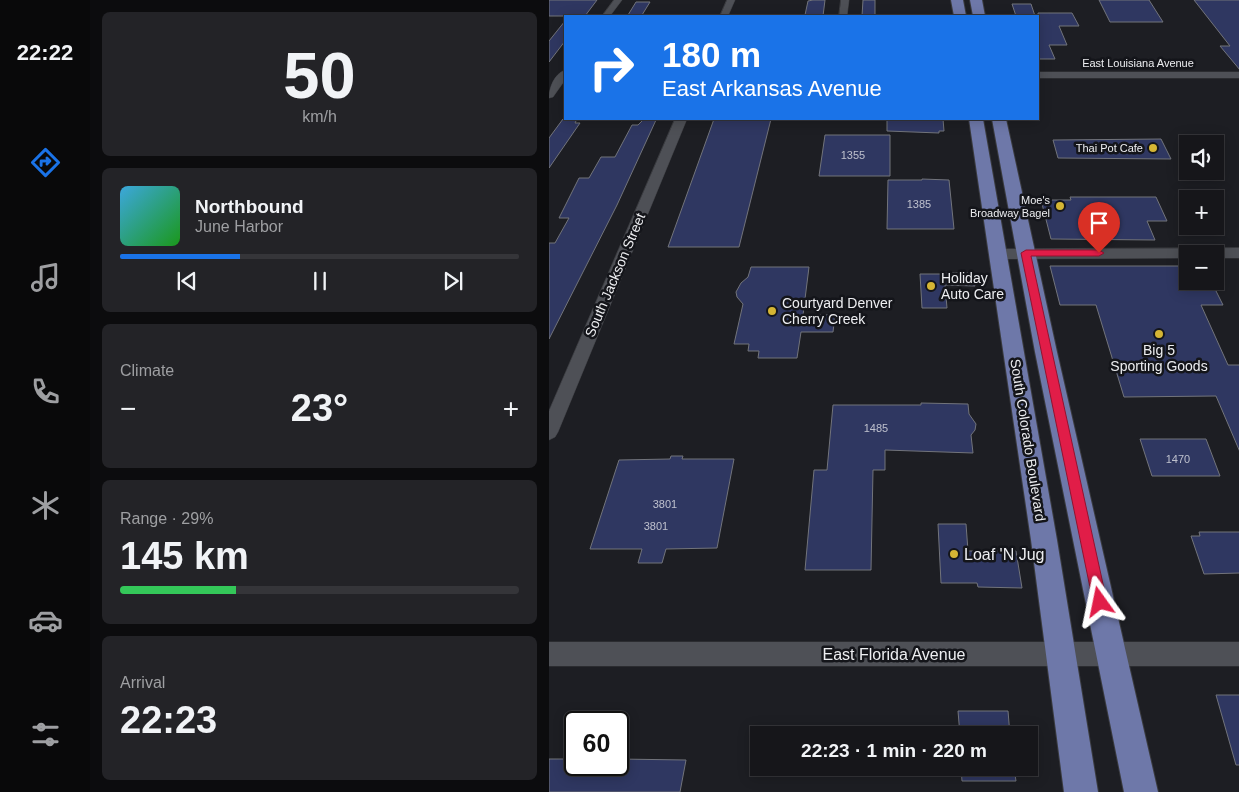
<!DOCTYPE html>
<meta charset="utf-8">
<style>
:root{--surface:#16161a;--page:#232327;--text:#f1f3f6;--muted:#9e9fa2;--line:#353539;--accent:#1a73e8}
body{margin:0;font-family:Arial,sans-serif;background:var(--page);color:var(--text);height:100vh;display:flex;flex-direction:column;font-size:19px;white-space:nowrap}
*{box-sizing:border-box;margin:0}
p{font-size:16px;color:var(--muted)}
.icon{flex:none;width:28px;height:28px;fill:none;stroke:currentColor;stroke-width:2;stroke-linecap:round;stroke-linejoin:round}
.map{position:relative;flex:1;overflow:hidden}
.side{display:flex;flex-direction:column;gap:12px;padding:12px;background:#0c0c0e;width:459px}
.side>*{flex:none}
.banner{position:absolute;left:15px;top:15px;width:475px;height:105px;border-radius:0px;box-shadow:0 2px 12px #0003,0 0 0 1px var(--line);background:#1a73e8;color:#fff;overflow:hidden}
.controls{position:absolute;left:630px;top:135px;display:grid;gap:10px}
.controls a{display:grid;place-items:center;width:45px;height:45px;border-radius:0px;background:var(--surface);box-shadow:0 2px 12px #0003,0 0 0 1px var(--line);font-size:25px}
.speed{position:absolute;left:15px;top:711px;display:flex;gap:10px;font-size:25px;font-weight:700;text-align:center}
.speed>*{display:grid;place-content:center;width:65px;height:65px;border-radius:50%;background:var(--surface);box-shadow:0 2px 12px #0003,0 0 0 1px var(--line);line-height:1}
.speed .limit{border:2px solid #111;border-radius:8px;background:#fff;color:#111}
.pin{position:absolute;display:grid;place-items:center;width:42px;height:42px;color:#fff;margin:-51px -21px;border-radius:50% 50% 50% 0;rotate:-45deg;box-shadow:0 0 5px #0007}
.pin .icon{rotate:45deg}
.me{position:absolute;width:55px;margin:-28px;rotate:348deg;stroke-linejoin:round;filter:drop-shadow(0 0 4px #0008)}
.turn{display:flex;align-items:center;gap:18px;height:105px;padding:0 15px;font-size:22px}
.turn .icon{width:65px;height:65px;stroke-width:2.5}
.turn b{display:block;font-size:35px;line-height:42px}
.big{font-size:38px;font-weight:700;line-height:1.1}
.side .widget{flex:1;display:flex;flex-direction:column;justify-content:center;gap:8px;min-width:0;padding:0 18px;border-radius:8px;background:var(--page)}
.side .dial{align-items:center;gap:0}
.dial b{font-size:65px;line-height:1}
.song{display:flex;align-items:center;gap:15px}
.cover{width:60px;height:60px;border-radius:8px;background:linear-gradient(135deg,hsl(200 70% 55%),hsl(120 70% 35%))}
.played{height:5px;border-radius:2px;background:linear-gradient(90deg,var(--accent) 30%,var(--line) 30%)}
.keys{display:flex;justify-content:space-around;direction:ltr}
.heat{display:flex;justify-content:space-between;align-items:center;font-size:28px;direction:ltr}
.charge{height:8px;border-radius:4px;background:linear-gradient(90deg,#34c759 29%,var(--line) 0)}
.trip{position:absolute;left:201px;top:726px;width:288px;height:50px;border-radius:0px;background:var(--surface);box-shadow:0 2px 12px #0003,0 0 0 1px var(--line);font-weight:700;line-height:50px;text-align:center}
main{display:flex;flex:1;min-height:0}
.dock{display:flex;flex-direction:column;width:90px;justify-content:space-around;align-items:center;background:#09090a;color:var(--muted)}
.dock .icon{width:35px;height:35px}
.dock .active{color:var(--accent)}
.dock b{font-size:22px;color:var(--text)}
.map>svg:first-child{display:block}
</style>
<main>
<nav class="dock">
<b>22:22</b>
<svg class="icon active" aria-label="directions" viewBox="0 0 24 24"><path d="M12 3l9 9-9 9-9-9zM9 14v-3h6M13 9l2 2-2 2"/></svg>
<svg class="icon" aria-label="music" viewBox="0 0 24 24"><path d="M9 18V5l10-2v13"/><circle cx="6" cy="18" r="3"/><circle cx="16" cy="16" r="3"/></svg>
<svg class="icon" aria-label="phone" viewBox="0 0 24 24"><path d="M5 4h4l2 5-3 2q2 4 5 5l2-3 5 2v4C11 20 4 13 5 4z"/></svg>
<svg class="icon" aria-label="climate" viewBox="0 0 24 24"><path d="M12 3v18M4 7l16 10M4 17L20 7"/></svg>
<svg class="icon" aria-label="car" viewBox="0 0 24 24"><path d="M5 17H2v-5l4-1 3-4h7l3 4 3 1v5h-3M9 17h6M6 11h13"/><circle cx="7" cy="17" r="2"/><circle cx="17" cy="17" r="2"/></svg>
<svg class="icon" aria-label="filters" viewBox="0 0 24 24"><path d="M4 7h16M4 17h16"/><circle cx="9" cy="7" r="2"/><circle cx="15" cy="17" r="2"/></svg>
</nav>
<section class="side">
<div class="widget dial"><b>50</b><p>km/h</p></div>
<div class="widget">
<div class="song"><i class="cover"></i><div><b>Northbound</b><p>June Harbor</p></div></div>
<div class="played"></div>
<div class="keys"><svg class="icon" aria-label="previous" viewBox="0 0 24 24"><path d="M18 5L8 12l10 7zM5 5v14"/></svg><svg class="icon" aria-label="pause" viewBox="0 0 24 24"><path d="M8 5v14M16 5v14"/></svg><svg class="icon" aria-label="next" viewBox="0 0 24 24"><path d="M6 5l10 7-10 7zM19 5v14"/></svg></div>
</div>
<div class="widget"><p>Climate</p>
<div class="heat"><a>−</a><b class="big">23°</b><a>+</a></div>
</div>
<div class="widget"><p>Range · 29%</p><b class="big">145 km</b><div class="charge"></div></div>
<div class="widget"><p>Arrival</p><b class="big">22:23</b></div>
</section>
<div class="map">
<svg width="691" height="792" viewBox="0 0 691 792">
<rect width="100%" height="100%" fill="#1d1e23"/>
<path fill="#2f3761" stroke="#72747b" d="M 0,0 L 48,0 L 36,16 L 0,16 Z
M 264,0 L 276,0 L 274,16 L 256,15 L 259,1 Z
M 314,0 L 326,0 L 326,16 L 313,16 Z
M 550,0 L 600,0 L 614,22 L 561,22 Z
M 645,0 L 691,0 L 691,70 L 671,46 L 681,46 Z
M 87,2 L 101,2 L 93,15 L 79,15 Z
M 463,4 L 482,4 L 486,16 L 467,16 Z
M 489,13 L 523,13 L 530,26 L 510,26 L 518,45 L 500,45 L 506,59 L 489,59 Z
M 16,21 L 16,41 L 0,62 L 0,41 Z
M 14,119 L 28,119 L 26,123 L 31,123 L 0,168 L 0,138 Z
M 165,119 L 222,119 L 190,247 L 119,247 Z
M 338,119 L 394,119 L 395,131 L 390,131 L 390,133 L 338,131 Z
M 94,120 L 107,120 L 68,205 L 0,339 L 0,243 L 6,243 L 20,218 L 10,218 L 30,178 L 40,178 L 52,157 L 66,157 L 83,125 L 89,125 Z
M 276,135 L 341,135 L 341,176 L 270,176 Z
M 612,139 L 622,159 L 509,158 L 504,140 Z
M 373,179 L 400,180 L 405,229 L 338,229 L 339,180 L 373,180 Z
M 521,197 L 607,197 L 618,221 L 598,221 L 606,240 L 502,239 L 492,200 L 522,200 Z
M 501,266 L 639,266 L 639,281 L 662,281 L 674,305 L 652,305 L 679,365 L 691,365 L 691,452 L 667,396 L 575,397 L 547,305 L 511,305 Z
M 202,267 L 260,267 L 254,315 L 286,315 L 284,332 L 252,332 L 248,358 L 209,358 L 210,351 L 199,351 L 200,344 L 185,344 L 194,304 L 188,297 L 187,292 L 192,283 L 199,277 Z
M 395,273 L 425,273 L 426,286 L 396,285 L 398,308 L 373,308 L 371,274 L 395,274 Z
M 372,403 L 419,404 L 420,414 L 427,424 L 426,430 L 422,435 L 424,453 L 336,450 L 336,470 L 324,470 L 322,570 L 256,570 L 265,470 L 278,470 L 284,405 L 372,405 Z
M 591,439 L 657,439 L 671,476 L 603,476 Z
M 122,456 L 134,456 L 133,459 L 185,459 L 168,548 L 117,549 L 113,563 L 89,563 L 93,549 L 41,549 L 70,460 L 121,459 Z
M 389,524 L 417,524 L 419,551 L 467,551 L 473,588 L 429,587 L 428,583 L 392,583 Z
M 650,532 L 691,532 L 691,573 L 655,574 L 642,536 L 651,536 Z
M 667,695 L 691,695 L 691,765 L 687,765 Z
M 409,711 L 459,711 L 461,735 L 411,735 Z
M 0,759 L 26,759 L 26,765 L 69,765 L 69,759 L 137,760 L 131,792 L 0,792 Z
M 412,768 L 465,768 L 467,781 L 413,781 Z"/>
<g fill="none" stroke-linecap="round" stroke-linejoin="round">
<g stroke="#3a3b3f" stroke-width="1">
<path id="minor" d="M 65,0 L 73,0 L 61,16 L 53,16 Z
M 178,0 L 186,0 L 179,16 L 171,16 Z
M 292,0 L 300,0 L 298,16 L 290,16 Z
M 16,70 L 16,80 L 4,97 L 0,98 C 0,88 5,74 16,70 Z
M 489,72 L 691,72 L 691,78 L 489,78 Z
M 126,119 L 138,119 L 9,432 L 6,437 L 0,440 L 0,411 Z
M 691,248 L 691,258 L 666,258 L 666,254 L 639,254 L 639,258 L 449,259 L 444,257 L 442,254 L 444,251 L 449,249 Z
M 0,642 L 691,642 L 691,666 L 0,666 Z"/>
</g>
<g stroke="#3a3b3f" stroke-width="2">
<path id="major" d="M 402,0 L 414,0 L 417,16 L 405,16 Z
M 421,0 L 433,0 L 436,16 L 424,16 Z
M 420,119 L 434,119 L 508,540 L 549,792 L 515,792 L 482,540 Z
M 443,119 L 457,119 L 508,352 L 609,792 L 575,792 L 486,352 Z"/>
</g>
<use href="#minor" fill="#4e5056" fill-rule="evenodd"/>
<use href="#major" fill="#6e78a9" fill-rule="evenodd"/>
</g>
<path fill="#e11d48" stroke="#92132f" d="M 477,250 L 550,250 L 555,253 L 550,256 L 482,256 L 558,602 L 556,607 L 551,609 L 546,607 L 544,602 L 472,253 Z"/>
<g fill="#d5b534" stroke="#14151a" stroke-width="2">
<circle cx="604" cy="148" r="5"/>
<circle cx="511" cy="206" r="5"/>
<circle cx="382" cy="286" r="5"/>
<circle cx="223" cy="311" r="5"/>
<circle cx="610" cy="334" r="5"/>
<circle cx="405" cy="554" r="5"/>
</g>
<g text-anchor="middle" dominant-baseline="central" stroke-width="5" stroke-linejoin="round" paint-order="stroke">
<g font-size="11" fill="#edeef1" stroke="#14151a">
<text x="589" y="63">East Louisiana Avenue</text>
</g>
<g font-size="11" fill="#edeef1" stroke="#14151a" text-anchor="end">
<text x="594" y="148">Thai Pot Cafe</text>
<text x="501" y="200">Moe's<tspan x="501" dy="13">Broadway Bagel</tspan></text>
</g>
<g font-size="11" fill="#bec0cd">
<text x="304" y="155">1355</text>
<text x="370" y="204">1385</text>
<text x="327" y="428">1485</text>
<text x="629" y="459">1470</text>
<text x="116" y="504">3801</text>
<text x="107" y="526">3801</text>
</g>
<g font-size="14" fill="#edeef1" stroke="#14151a">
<text transform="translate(66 275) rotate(-67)">South Jackson Street</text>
<text transform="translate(479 440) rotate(81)">South Colorado Boulevard</text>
</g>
<g font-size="14" fill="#edeef1" stroke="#14151a" text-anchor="start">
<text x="392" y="278">Holiday<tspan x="392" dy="16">Auto Care</tspan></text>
<text x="233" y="303">Courtyard Denver<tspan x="233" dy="16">Cherry Creek</tspan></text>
<text x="610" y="350" text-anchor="middle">Big 5<tspan x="610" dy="16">Sporting Goods</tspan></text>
</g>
<g font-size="16" fill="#edeef1" stroke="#14151a" text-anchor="start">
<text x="415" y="554">Loaf 'N Jug</text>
</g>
<g font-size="16" fill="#edeef1" stroke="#14151a">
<text x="345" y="654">East Florida Avenue</text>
</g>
</g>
</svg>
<div class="controls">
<a><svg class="icon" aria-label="sound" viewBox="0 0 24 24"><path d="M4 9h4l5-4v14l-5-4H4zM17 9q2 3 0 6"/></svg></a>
<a>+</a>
<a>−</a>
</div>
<div class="speed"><div class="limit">60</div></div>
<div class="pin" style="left:550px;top:253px;background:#d93025"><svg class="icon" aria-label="arrive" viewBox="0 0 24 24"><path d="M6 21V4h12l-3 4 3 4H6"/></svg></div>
<svg class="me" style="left:551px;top:602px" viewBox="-20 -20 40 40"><path d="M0-17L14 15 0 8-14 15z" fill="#e11d48" stroke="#fff" stroke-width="4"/></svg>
<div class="trip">22:23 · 1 min · 220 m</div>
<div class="banner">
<div class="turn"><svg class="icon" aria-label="right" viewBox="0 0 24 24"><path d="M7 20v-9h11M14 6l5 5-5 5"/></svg><div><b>180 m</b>East Arkansas Avenue</div></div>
</div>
</div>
</main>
